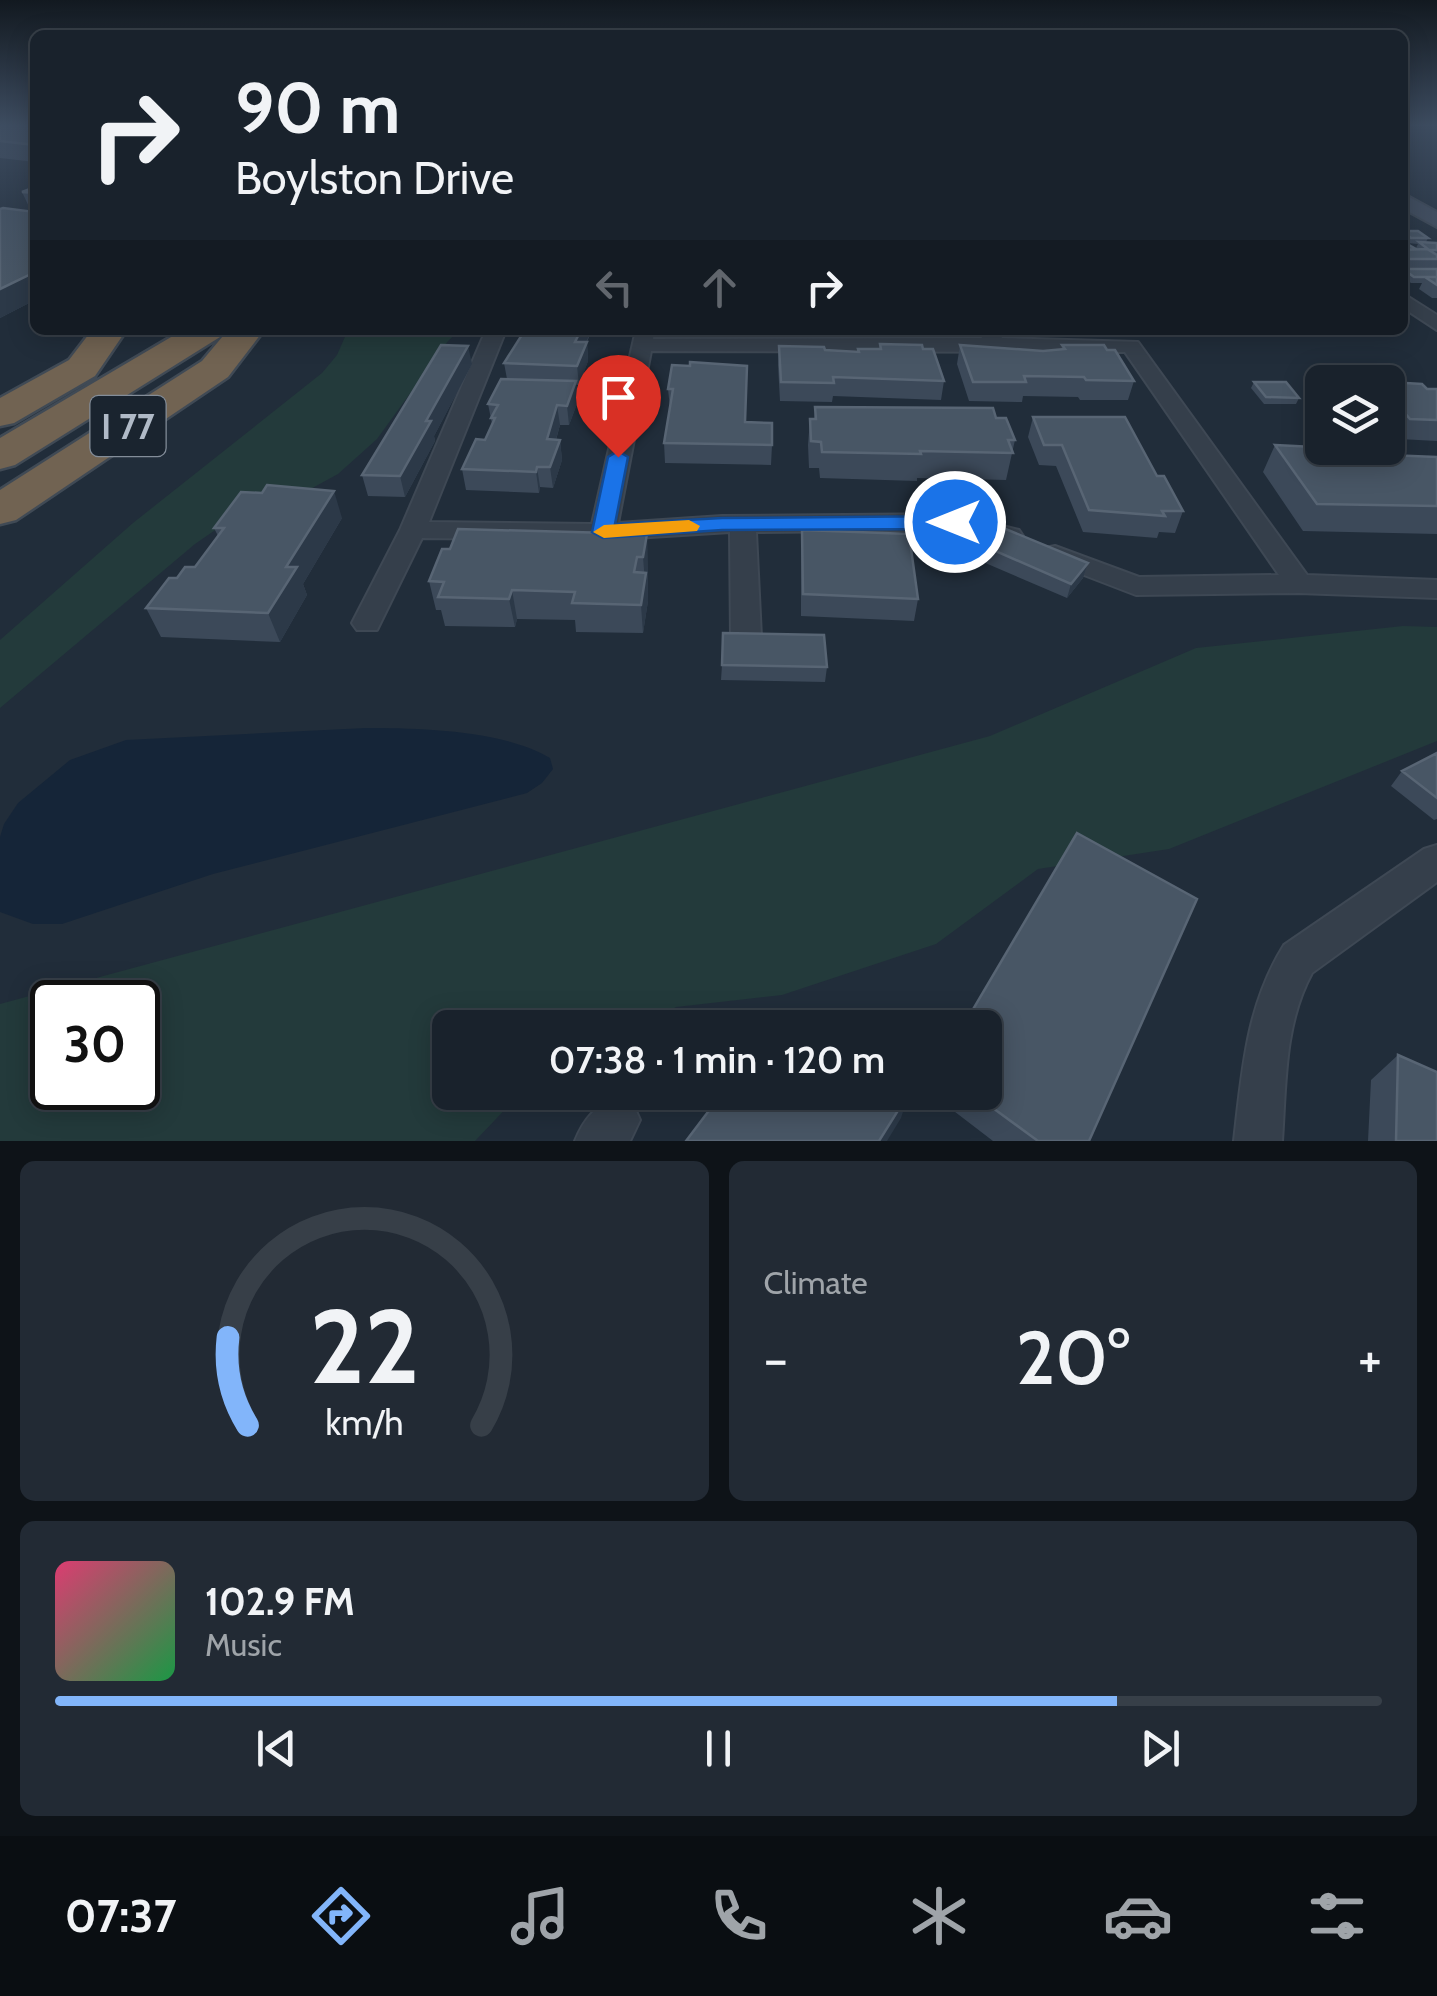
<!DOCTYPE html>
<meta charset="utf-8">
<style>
:root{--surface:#19222c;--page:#222a34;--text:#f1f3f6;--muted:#9fa4a9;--line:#373f48;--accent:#82b5fa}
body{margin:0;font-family:Cabin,sans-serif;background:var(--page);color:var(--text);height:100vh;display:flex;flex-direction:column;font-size:38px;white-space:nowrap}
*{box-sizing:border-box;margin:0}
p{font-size:32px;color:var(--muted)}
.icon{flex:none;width:55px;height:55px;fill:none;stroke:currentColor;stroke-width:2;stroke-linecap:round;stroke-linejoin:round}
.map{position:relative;height:1141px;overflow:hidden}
.drawer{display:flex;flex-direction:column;gap:20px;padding:20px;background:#0e1318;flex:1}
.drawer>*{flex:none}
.top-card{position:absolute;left:30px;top:30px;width:1378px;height:305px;border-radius:15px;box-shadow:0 5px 25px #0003,0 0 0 2px var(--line);background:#19222c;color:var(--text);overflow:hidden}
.controls{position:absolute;left:1305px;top:365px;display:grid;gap:20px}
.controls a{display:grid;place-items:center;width:100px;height:100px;border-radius:15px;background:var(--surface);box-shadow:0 5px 25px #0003,0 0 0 2px var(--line);font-size:50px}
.speed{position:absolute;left:30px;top:980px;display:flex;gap:20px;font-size:50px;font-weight:700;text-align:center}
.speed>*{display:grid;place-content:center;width:130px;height:130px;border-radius:50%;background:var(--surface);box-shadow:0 5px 25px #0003,0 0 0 2px var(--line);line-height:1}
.speed .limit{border:5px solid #111;border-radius:15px;background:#fff;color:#111}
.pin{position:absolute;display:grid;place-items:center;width:85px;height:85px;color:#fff;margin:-102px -42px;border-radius:50% 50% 50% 0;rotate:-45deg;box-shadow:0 0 10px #0007}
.pin .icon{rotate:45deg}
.me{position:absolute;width:110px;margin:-55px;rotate:270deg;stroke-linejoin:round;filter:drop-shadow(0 0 8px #0008)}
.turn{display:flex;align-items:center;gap:35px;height:210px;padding:0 40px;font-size:45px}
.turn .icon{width:130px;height:130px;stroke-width:2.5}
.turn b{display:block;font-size:70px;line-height:85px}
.lanes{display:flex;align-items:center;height:95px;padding:0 40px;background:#0003;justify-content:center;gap:50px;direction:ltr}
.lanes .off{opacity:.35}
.big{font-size:75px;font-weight:600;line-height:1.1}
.drawer .card{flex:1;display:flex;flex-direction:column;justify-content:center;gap:15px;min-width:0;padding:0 35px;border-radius:15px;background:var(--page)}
.drawer .dial{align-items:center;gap:0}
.dial svg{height:260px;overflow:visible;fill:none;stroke:var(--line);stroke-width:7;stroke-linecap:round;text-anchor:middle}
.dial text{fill:var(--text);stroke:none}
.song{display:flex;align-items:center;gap:30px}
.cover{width:120px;height:120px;border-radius:15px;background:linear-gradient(135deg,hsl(340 70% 55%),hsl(140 70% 35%))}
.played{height:10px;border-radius:5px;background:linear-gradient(90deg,var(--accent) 80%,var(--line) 80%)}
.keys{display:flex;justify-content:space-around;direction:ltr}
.heat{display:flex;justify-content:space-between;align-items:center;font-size:55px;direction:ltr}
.drawer .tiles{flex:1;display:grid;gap:20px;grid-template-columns:1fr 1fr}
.card:last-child{grid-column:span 2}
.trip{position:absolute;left:432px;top:1010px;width:570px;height:100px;border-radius:15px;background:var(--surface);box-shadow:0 5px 25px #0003,0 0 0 2px var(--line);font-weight:600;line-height:100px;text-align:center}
.tab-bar{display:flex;height:160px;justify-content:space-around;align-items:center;background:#0a0e12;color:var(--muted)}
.tab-bar .icon{width:70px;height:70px}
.tab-bar .on{color:var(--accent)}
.tab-bar b{font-size:45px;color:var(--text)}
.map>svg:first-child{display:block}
</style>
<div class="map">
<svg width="1437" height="1141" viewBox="0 0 1437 1141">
<rect width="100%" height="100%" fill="#212d3a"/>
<path fill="#233a3b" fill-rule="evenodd" d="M 348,330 L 460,330 L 448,341 L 377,439 L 338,474 L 294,498 L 237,515 L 195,544 L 0,708 L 0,640 L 133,523 L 322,373 L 337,355 Z
M 1403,626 L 1437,627 L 1437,741 L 1169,849 L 1038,869 L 936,944 L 782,995 L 676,1007 L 640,1027 L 450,1028 L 450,1092 L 527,1093 L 513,1101 L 475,1141 L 0,1141 L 0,1004 L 990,736 L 1196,648 ZM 52,1002 L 138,1002 L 138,1088 L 52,1088 Z"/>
<path fill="#152538" d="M 366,728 C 419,728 504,730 550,758 L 553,769 L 542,783 L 527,793 L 213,874 L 62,924 L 33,924 L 0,912 L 0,837 L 4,824 L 18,803 L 70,760 L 126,740 Z"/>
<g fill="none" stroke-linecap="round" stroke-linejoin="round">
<g stroke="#3e4854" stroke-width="4">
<path id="minor" d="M 1402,293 L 1437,315 L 1437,330 L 1402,307 Z
M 486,330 L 506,330 L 429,522 L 592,524 L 636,330 L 654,330 L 653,339 L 982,338 L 978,330 L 998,330 L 1002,338 L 1138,342 L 1307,575 L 1437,580 L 1437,598 L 1299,593 L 1136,595 L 1045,560 L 1042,554 L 1045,548 L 1055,546 L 1139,577 L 1279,575 L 1125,352 L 651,351 L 618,523 L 722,516 L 955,514 L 1019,530 L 1023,536 L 1010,544 L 955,530 L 756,532 L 761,637 L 757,644 L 746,647 L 735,644 L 731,637 L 730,532 L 603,540 L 422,538 L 377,630 L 357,630 L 352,623 L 400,530 Z
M 1437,845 L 1437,882 L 1312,973 C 1284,1024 1286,1084 1282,1141 L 1234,1141 C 1242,1072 1246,1006 1284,945 L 1424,849 Z
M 617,1097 L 633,1104 L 640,1120 L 630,1141 L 575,1141 C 584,1119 595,1106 617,1097 Z"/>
</g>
<g stroke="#3e4854" stroke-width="4">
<path id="secondary" d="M 1402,193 L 1437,212 L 1437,227 L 1402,208 Z"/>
</g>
<g stroke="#404a55" stroke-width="5">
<path id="motorway" d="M 92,330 L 125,332 L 95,376 L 14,423 L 0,426 L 0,398 L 69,360 Z
M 183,330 L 225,330 L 220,337 L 15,465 L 0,469 L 0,438 Z
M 228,330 L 264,330 L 228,377 L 16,520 L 0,524 L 0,490 L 202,361 Z"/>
</g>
<use href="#minor" fill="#353f4b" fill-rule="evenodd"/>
<use href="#secondary" fill="#434e5e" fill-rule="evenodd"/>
<use href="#motorway" fill="#716352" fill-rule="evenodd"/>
</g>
<path fill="#3c4959" d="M 0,124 L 35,124 L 35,162 L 0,158 Z
M 35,187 L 35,300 L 0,318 L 0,209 L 31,211 L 22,192 Z
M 1402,222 L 1410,227 L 1408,231 L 1428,238 L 1426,242 L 1437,243 L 1437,298 L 1432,298 L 1419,289 L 1422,283 L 1411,283 L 1402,277 L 1402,244 L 1418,249 L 1416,248 L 1418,244 L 1408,243 L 1402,239 Z
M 592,330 L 587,342 L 588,361 L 579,385 L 576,385 L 578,401 L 569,425 L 560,425 L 556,440 L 560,440 L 562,460 L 553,488 L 540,487 L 539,493 L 466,490 L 462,469 L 485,440 L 492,424 L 488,404 L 507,379 L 504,363 Z
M 729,330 L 830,330 L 829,335 L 729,334 Z
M 852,330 L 957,330 L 956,336 L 853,334 Z
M 1007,330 L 1058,330 L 1056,336 L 1009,335 Z
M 1061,330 L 1116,330 L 1114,337 L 1063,335 Z
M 880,344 L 923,349 L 944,381 L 941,400 L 833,396 L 832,402 L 780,401 L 778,365 L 779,346 L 858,352 L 858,349 L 879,349 Z
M 960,345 L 1043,351 L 1061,350 L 1062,345 L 1107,350 L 1134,381 L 1128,400 L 1080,400 L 1078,397 L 1023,396 L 1022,402 L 969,401 L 957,364 Z
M 472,364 L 434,436 L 435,441 L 405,497 L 368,496 L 362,475 Z
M 672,365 L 772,445 L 771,465 L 665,463 L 664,443 L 670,408 L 668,389 Z
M 1372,381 L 1422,384 L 1427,389 L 1437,389 L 1437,441 L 1399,439 L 1393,431 L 1388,430 L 1388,382 L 1371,382 Z
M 1254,382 L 1299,398 L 1296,404 L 1264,404 L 1251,388 Z
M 815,407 L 996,418 L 1015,440 L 1006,480 L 917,478 L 917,481 L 820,478 L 819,468 L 809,468 L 808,445 L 810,419 L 814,419 Z
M 1033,417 L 1157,476 L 1183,511 L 1175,533 L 1159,532 L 1157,538 L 1083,532 L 1056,466 L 1039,465 L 1028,437 Z
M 1275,445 L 1338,453 L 1437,457 L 1437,534 L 1303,531 L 1263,472 Z
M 342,518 L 303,584 L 307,595 L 280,642 L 161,637 L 146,608 L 177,578 L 195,567 L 218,536 L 214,528 Z
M 802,530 L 918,599 L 914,621 L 801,616 L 801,551 Z
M 647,534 L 648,601 L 643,633 L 576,632 L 575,620 L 517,619 L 515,627 L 445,626 L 441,610 L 436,610 L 429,581 Z
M 966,538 L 1088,563 L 1083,578 L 1067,598 L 962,553 Z
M 722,665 L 827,667 L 825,682 L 721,680 Z
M 1437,753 L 1437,819 L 1434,820 L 1391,786 L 1402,771 Z
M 1398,1055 L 1437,1141 L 1368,1141 L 1371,1080 Z
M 929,1092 L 985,1092 L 1089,1141 L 993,1141 Z"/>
<path fill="#2c3948" d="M 35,272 L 35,300 L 0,318 L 0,289 Z
M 581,330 L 592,330 L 577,360 L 575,342 Z
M 587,342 L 588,361 L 579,385 L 577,366 Z
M 468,346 L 472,364 L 434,436 L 435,441 L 405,497 L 400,476 L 426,421 Z
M 576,381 L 578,401 L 569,425 L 567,406 Z
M 557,405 L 560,425 L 550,460 L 547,439 Z
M 560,440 L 562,460 L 553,488 L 550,467 Z
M 537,467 L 540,487 L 539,493 L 536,472 Z
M 334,491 L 342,518 L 303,584 L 307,595 L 280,642 L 268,613 L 286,567 Z
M 647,534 L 648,601 L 643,633 L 641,605 L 645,582 L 643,557 Z
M 1088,563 L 1083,578 L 1067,598 L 1071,584 Z
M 512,590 L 517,619 L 515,627 L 509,599 Z
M 909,1093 L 901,1118 L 887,1141 L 879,1141 Z"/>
<path fill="#485665" stroke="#586574" stroke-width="2.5" d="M 0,124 L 35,124 L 35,145 L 0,141 Z
M 35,187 L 35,193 L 22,192 Z
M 3,208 L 35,212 L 35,272 L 0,289 L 0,209 Z
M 1402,231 L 1418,231 L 1428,238 L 1411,238 Z
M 1419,242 L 1437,243 L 1437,250 L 1429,250 Z
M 1402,244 L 1407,244 L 1416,249 L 1402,250 Z
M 1427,249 L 1437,255 L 1437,259 L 1402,259 L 1402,250 Z
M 1403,269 L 1437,269 L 1437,277 L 1414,277 Z
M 1425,277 L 1437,277 L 1437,285 Z
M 525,330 L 581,330 L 575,342 L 587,342 L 577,366 L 504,363 Z
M 880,344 L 922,345 L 923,349 L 933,349 L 944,381 L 833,377 L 834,383 L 781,382 L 779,346 L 824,347 L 825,350 L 859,352 L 858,349 L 881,349 Z
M 441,345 L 468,346 L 426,421 L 431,421 L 400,476 L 362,475 Z
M 960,345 L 1043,351 L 1065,349 L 1062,345 L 1104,345 L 1107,350 L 1115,350 L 1134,381 L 1086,380 L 1084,377 L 1024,376 L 1026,382 L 973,382 Z
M 690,362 L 747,366 L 745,422 L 772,423 L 772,445 L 664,443 L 673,389 L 668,389 L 672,365 L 690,366 Z
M 501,379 L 576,381 L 567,406 L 557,405 L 547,439 L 560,440 L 550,467 L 537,467 L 536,472 L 462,469 L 476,439 L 485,440 L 495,418 L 491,418 L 498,405 L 488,404 Z
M 1372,381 L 1422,384 L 1427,389 L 1437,389 L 1437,420 L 1410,419 L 1403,411 L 1388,410 L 1388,382 Z
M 1254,382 L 1286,382 L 1299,398 L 1266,397 Z
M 815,407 L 993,408 L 996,418 L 1006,418 L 1015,440 L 1008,440 L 1013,453 L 920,451 L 921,454 L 822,452 L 821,442 L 811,441 L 810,419 L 816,419 Z
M 1033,417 L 1125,417 L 1157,476 L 1164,476 L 1183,511 L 1162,511 L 1165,516 L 1089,510 L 1062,445 L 1044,445 Z
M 1275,445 L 1334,448 L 1338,453 L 1437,457 L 1437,506 L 1317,504 Z
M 267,485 L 334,491 L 286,567 L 297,567 L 268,613 L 146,608 L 169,578 L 177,578 L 185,567 L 195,567 L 224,528 L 214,528 L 241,492 L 262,493 Z
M 984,520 L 1088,563 L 1071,584 L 966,538 Z
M 458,529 L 647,534 L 643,557 L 637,557 L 634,572 L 646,573 L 641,605 L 572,603 L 575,592 L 512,590 L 509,599 L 438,597 L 444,582 L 429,581 L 442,549 L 450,549 Z
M 802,530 L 909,534 L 918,599 L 803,594 Z
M 723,633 L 824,635 L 827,667 L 722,665 Z
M 1437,753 L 1437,798 L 1402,771 Z
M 1077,833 L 1197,899 L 1089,1141 L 1038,1141 L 971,1092 L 985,1092 L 985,1028 L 962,1028 Z
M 776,1022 L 783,1028 L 772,1028 Z
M 1398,1055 L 1437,1072 L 1437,1141 L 1396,1141 Z
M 723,1092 L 909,1092 L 909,1093 L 879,1141 L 686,1141 Z"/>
<linearGradient id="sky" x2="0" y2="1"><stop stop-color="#121920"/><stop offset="0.44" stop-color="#3d4c60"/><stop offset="1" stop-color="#3d4c60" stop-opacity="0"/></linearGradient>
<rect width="1437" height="284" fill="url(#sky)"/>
<path fill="#1a73e8" stroke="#114b97" stroke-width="2.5" d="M 618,451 L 628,457 L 615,524 L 722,518 L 955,516 L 965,522 L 955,529 L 722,530 L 603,538 L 592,532 L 608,457 Z"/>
<path fill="#f59e0b" d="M 689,520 L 700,526 L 697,531 L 604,538 L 593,532 L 604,525 Z"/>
<g text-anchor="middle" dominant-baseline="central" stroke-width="10" stroke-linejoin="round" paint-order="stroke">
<rect fill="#1a242f" stroke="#838d99" stroke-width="2.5" x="90.5" y="396" width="75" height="60" rx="8"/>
<g font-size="35" font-weight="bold" fill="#b0bac7">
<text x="128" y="426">I 77</text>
</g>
</g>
</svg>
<div class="controls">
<a><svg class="icon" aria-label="layers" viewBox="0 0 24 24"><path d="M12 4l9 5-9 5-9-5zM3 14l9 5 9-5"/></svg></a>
</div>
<div class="speed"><div class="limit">30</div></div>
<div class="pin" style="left:618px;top:457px;background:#d93025"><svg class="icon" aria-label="arrive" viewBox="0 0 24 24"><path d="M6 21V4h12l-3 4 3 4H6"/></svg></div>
<svg class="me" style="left:955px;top:522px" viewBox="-20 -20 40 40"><circle r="17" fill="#1a73e8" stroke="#fff" stroke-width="3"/><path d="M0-11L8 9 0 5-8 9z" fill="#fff"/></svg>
<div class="trip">07:38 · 1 min · 120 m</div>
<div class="top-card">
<div class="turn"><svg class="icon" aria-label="right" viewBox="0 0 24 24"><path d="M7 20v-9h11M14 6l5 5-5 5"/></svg><div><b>90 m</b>Boylston Drive</div></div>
<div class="lanes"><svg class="icon off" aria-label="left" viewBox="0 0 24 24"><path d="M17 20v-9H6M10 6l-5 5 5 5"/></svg><svg class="icon off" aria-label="ahead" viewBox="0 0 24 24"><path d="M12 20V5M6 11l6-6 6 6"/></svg><svg class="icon" aria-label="right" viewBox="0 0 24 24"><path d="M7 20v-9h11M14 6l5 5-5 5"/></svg></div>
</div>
</div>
<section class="drawer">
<div class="tiles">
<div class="card dial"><svg viewBox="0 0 100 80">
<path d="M14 69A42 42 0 1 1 86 69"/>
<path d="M14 69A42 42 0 0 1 8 42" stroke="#82b5fa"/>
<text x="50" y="56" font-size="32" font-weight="700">22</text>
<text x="50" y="72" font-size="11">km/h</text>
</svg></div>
<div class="card"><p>Climate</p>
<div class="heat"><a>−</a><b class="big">20°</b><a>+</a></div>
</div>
<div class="card">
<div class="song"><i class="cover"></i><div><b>102.9 FM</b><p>Music</p></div></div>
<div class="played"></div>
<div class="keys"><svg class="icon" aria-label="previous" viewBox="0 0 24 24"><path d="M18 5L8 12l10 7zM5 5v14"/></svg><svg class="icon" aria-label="pause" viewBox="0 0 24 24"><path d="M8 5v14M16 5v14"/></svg><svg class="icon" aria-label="next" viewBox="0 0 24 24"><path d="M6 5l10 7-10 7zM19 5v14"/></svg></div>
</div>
</div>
</section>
<nav class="tab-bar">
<b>07:37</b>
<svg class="icon on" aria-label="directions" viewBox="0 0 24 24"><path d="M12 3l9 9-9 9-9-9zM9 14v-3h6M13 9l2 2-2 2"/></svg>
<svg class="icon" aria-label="music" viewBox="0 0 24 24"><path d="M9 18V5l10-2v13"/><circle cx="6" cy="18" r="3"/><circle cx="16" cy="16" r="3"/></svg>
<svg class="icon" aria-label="phone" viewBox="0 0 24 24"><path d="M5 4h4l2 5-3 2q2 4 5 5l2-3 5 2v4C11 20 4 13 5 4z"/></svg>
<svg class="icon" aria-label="climate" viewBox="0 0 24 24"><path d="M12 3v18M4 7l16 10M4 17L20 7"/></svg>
<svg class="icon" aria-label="car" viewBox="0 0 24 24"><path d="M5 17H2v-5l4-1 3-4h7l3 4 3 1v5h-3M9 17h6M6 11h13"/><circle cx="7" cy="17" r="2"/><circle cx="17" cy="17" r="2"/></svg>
<svg class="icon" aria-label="filters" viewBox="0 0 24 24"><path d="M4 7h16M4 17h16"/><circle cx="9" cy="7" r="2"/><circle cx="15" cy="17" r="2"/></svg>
</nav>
